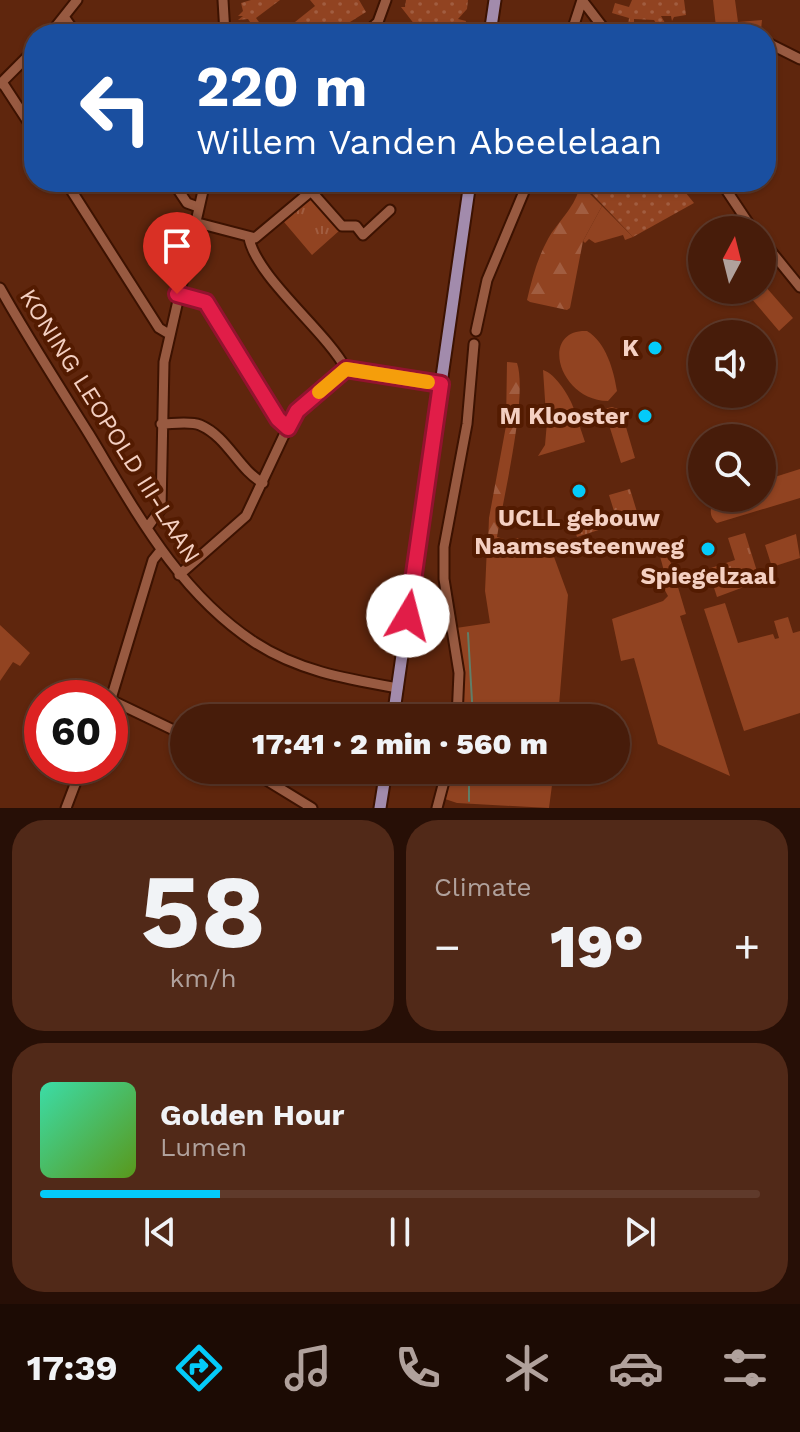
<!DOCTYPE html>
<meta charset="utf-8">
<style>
:root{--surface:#471c0a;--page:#512918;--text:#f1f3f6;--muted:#b0a19c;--line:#5f3a2b;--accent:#04cbf9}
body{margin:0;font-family:"Work Sans",sans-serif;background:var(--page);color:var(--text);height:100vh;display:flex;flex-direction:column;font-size:30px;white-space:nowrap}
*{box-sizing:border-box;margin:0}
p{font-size:26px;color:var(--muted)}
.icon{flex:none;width:44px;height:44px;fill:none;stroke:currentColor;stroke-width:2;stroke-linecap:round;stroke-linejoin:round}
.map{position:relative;height:808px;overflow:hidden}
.sheet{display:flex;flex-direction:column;gap:12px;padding:12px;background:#270f06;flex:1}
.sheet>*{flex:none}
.guide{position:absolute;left:24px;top:24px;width:752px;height:168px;border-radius:32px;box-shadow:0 2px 6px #0004,0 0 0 2px var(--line);background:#1a4fa0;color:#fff;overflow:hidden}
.needle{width:52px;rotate:7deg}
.fabs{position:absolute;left:688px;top:216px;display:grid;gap:16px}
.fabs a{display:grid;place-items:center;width:88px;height:88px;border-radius:50%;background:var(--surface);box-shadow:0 2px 6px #0004,0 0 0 2px var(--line);font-size:40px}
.speed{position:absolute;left:24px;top:680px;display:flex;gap:16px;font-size:40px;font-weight:700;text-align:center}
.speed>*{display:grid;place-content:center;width:104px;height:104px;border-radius:50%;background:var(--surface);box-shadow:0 2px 6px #0004,0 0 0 2px var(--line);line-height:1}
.speed .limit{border:12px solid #d22;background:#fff;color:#111}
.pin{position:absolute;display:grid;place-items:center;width:68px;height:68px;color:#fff;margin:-82px -34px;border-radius:50% 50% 50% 0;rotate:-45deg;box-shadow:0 0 8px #0007}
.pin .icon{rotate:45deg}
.me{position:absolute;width:88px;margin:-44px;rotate:8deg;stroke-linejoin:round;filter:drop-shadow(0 0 6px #0008)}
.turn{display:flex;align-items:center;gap:28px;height:168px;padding:0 40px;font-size:36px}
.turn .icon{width:104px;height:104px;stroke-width:2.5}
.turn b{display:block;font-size:56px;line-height:68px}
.big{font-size:60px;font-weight:800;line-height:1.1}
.sheet .tile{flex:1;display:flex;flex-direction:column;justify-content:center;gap:12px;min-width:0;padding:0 28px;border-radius:32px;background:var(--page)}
.sheet .dial{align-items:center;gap:0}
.dial b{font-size:104px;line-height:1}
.song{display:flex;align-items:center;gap:24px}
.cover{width:96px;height:96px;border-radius:12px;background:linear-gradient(135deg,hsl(160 70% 55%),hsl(90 70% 35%))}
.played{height:8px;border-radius:4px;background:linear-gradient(90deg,var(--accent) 25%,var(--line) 25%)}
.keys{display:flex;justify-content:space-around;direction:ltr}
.heat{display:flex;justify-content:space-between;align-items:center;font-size:44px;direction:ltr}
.sheet .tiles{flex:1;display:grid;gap:12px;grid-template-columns:1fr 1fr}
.tile:last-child{grid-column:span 2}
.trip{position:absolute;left:170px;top:704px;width:460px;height:80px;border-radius:40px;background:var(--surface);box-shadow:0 2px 6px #0004,0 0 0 2px var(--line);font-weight:800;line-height:80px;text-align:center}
.dock{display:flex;height:128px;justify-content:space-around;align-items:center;background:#1c0b04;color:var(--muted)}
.dock .icon{width:56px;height:56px}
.dock .on{color:var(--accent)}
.dock b{font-size:36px;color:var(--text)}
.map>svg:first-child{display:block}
</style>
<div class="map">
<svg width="800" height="808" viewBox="0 0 800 808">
<defs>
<pattern id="forest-firs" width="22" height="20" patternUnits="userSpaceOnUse" patternTransform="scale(2)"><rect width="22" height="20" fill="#914321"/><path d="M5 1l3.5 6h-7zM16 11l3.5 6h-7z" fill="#a15d40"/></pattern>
<pattern id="park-tufts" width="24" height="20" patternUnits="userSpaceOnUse" patternTransform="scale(2)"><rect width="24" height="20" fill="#914321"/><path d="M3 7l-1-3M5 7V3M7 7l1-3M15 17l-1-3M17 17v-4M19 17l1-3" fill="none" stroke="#a15d40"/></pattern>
<pattern id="garden-dots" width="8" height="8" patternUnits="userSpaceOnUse" patternTransform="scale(2)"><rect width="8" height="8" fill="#914321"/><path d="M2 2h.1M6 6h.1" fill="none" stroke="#a15d40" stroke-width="1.8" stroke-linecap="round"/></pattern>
</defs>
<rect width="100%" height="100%" fill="#5f260d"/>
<path fill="#914321" d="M 713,0 L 735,0 L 738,22 L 762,20 L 761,30 L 758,33 L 716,27 Z
M 602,206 L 633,237 L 625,240 L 623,235 L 595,243 L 589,239 L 585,243 L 583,241 Z
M 765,286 L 793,318 L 779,331 L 751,298 Z
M 587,331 C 606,342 614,371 617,391 L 608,401 C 558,400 539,329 587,331 Z
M 543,370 C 556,374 570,397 574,409 L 546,415 Z
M 612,407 L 621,410 L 635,458 L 621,463 L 604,409 Z
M 576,415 L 585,442 L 538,456 L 545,445 L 547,422 Z
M 800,469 L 800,498 L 717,523 C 708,516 710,507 715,498 L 762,498 L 762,481 Z
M 796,534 L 800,558 L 772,567 L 765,545 Z
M 518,538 L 524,554 L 550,546 L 568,595 L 558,718 L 461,718 L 463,677 L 456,628 L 490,623 L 485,591 L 487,546 Z
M 666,547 L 686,614 L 680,616 L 730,776 L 658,744 L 634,658 L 621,661 L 612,619 L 663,601 L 668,596 L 656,574 L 664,571 L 658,549 Z
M 725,603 L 738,643 L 773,634 L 775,639 L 779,638 L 774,621 L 788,617 L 793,633 L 800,631 L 800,713 L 744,731 L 704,609 Z
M 0,625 L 30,653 L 20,666 L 13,662 L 0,681 Z
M 452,770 L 554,770 L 549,808 L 457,803 L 445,799 Z"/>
<path fill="url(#forest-firs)" d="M 580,184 L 602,206 L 583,241 L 570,308 L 567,310 L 530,302 L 527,300 C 532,279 537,259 548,239 C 558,221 577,206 580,184 Z
M 507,362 L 517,363 C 528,396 503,499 497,537 L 504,539 L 488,544 L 489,518 L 506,426 Z"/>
<path fill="url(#park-tufts)" d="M 309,200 L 316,201 L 340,230 L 312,255 L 284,222 Z
M 630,489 L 637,512 L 616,518 L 617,524 L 577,537 L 572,521 L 604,511 L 605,514 L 614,511 L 609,495 Z
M 745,533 L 760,581 L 717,597 L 708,569 L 735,560 L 728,538 Z"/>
<path fill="url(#garden-dots)" d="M 251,0 L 280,0 L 256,18 L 264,29 L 246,34 L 241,29 L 250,22 L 248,19 L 238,20 L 243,16 L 238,16 L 243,11 L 241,3 Z
M 310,0 L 359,0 L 366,12 L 350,22 L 359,32 L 350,34 L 342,25 L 338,28 L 333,23 L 328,25 L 334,34 L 330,30 L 330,34 L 280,34 L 315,6 Z
M 406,0 L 468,0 L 467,9 L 458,19 L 466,21 L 465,26 L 460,25 L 457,34 L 422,34 L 401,7 L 405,7 Z
M 632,0 L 684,0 L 686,15 L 674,17 L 672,21 L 671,16 L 661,16 L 665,23 L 657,25 L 654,20 L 634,19 L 634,24 L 628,26 L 629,18 L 612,13 L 615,3 L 629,7 Z
M 581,182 L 677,182 L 694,203 L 633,237 Z"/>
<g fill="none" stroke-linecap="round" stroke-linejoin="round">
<path stroke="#607e68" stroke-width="2" d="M 468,633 L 473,718
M 469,801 L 469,770"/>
<g stroke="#3c1201" stroke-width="13">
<path id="minor" d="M 223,0 L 225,34
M 65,18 L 76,34
M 50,34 L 77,0
M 365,34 L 378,22 L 386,0
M 571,34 L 582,0 L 608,34
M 707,34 L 734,34
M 766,42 L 800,59
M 2,82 L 34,131
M 0,84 L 34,50
M 66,182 L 159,328 L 169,334
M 173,182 L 187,203 L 198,207
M 721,182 L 753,230
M 311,191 L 342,226 L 356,226 L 363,235 L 390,210
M 194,222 L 255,238 L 322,182
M 249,238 C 257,278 325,330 346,369 L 441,384
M 762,240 L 800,287
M 0,288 C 28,338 59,386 89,434 C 135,510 178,592 254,642 C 298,671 347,679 398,688
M 177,294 L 206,302 L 278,419 L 288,428
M 476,331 L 487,280 L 528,182
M 161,424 C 172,424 190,421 200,425 C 228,437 238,469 263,483
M 147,528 L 161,509 L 164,362 L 205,182
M 179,575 L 246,516 L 293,416 L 346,369
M 111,700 L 184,735
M 110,702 L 153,560 L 161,550
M 457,718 L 459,673 L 444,579 L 444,547 L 467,424 L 474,344
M 250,770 L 312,808
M 66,808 L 82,766
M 437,808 L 447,770"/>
</g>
<g stroke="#3c1201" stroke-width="15">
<path id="major" d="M 490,34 L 495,0
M 393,718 L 470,182
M 380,808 L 386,770"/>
</g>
<use href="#minor" stroke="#985a41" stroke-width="9"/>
<use href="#major" stroke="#a28bac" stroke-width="11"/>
</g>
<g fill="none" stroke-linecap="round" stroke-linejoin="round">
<g stroke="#92132f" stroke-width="20">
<path id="route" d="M 177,294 L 206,302 L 278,419 L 288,428 L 297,411 L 346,369 L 441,384 L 408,616"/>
</g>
<use href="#route" stroke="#e11d48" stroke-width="14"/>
<path stroke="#f59e0b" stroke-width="14" d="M 319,392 L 346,369 L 428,382"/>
</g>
<g fill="#04cbf9" stroke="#531b01" stroke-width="3">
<circle cx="655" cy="348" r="8"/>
<circle cx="645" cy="416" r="8"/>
<circle cx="579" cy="491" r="8"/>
<circle cx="708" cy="549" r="8"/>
</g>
<g text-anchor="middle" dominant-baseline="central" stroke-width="8" stroke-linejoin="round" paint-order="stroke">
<g font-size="24" font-weight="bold" fill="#f4d0c2" stroke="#531b01" text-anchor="end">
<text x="639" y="348">K</text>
<text x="629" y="416">M Klooster</text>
<text x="579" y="518" text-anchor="middle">UCLL gebouw<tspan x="579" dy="28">Naamsesteenweg</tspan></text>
<text x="708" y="576" text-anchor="middle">Spiegelzaal</text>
</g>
<g font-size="24" fill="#f4d0c2" stroke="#531b01">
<text transform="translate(110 426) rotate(58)">KONING LEOPOLD III-LAAN</text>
</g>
</g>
</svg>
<div class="fabs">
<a><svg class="needle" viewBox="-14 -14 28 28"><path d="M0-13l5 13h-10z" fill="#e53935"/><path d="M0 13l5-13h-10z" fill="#b0a19c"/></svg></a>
<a><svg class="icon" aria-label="sound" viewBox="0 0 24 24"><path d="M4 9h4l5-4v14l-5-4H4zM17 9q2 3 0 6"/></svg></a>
<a><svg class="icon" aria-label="search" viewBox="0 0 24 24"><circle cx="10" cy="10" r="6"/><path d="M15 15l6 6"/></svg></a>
</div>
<div class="speed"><div class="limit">60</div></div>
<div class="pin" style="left:177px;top:294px;background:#d93025"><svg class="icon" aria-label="arrive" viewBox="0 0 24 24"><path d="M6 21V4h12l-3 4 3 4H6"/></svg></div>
<svg class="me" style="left:408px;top:616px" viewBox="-20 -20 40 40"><circle r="19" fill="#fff"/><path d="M0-13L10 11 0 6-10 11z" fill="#e11d48"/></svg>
<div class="trip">17:41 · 2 min · 560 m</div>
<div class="guide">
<div class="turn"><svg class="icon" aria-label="left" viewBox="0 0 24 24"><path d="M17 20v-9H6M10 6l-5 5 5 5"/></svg><div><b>220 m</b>Willem Vanden Abeelelaan</div></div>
</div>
</div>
<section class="sheet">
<div class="tiles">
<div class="tile dial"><b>58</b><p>km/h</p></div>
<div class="tile"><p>Climate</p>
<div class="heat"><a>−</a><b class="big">19°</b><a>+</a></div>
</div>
<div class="tile">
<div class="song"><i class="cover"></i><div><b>Golden Hour</b><p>Lumen</p></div></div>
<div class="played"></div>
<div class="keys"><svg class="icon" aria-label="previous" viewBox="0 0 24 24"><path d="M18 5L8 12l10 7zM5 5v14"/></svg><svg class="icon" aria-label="pause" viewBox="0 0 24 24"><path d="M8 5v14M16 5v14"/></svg><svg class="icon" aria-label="next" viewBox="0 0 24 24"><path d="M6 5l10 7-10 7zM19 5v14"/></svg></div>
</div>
</div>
</section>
<nav class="dock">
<b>17:39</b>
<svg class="icon on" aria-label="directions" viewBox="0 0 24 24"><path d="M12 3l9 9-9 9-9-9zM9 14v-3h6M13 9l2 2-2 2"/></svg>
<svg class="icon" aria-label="music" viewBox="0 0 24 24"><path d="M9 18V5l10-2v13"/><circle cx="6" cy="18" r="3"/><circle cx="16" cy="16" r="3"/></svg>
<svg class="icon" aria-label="phone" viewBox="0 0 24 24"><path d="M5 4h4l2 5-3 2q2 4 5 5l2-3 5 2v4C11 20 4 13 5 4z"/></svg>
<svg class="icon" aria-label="climate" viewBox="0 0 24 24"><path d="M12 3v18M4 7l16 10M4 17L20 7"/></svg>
<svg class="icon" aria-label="car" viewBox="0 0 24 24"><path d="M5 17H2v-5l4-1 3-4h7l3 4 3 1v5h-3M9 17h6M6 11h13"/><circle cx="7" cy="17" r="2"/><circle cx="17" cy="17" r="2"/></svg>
<svg class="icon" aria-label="filters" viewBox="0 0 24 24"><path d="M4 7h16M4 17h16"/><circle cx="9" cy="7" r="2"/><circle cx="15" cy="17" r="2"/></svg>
</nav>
